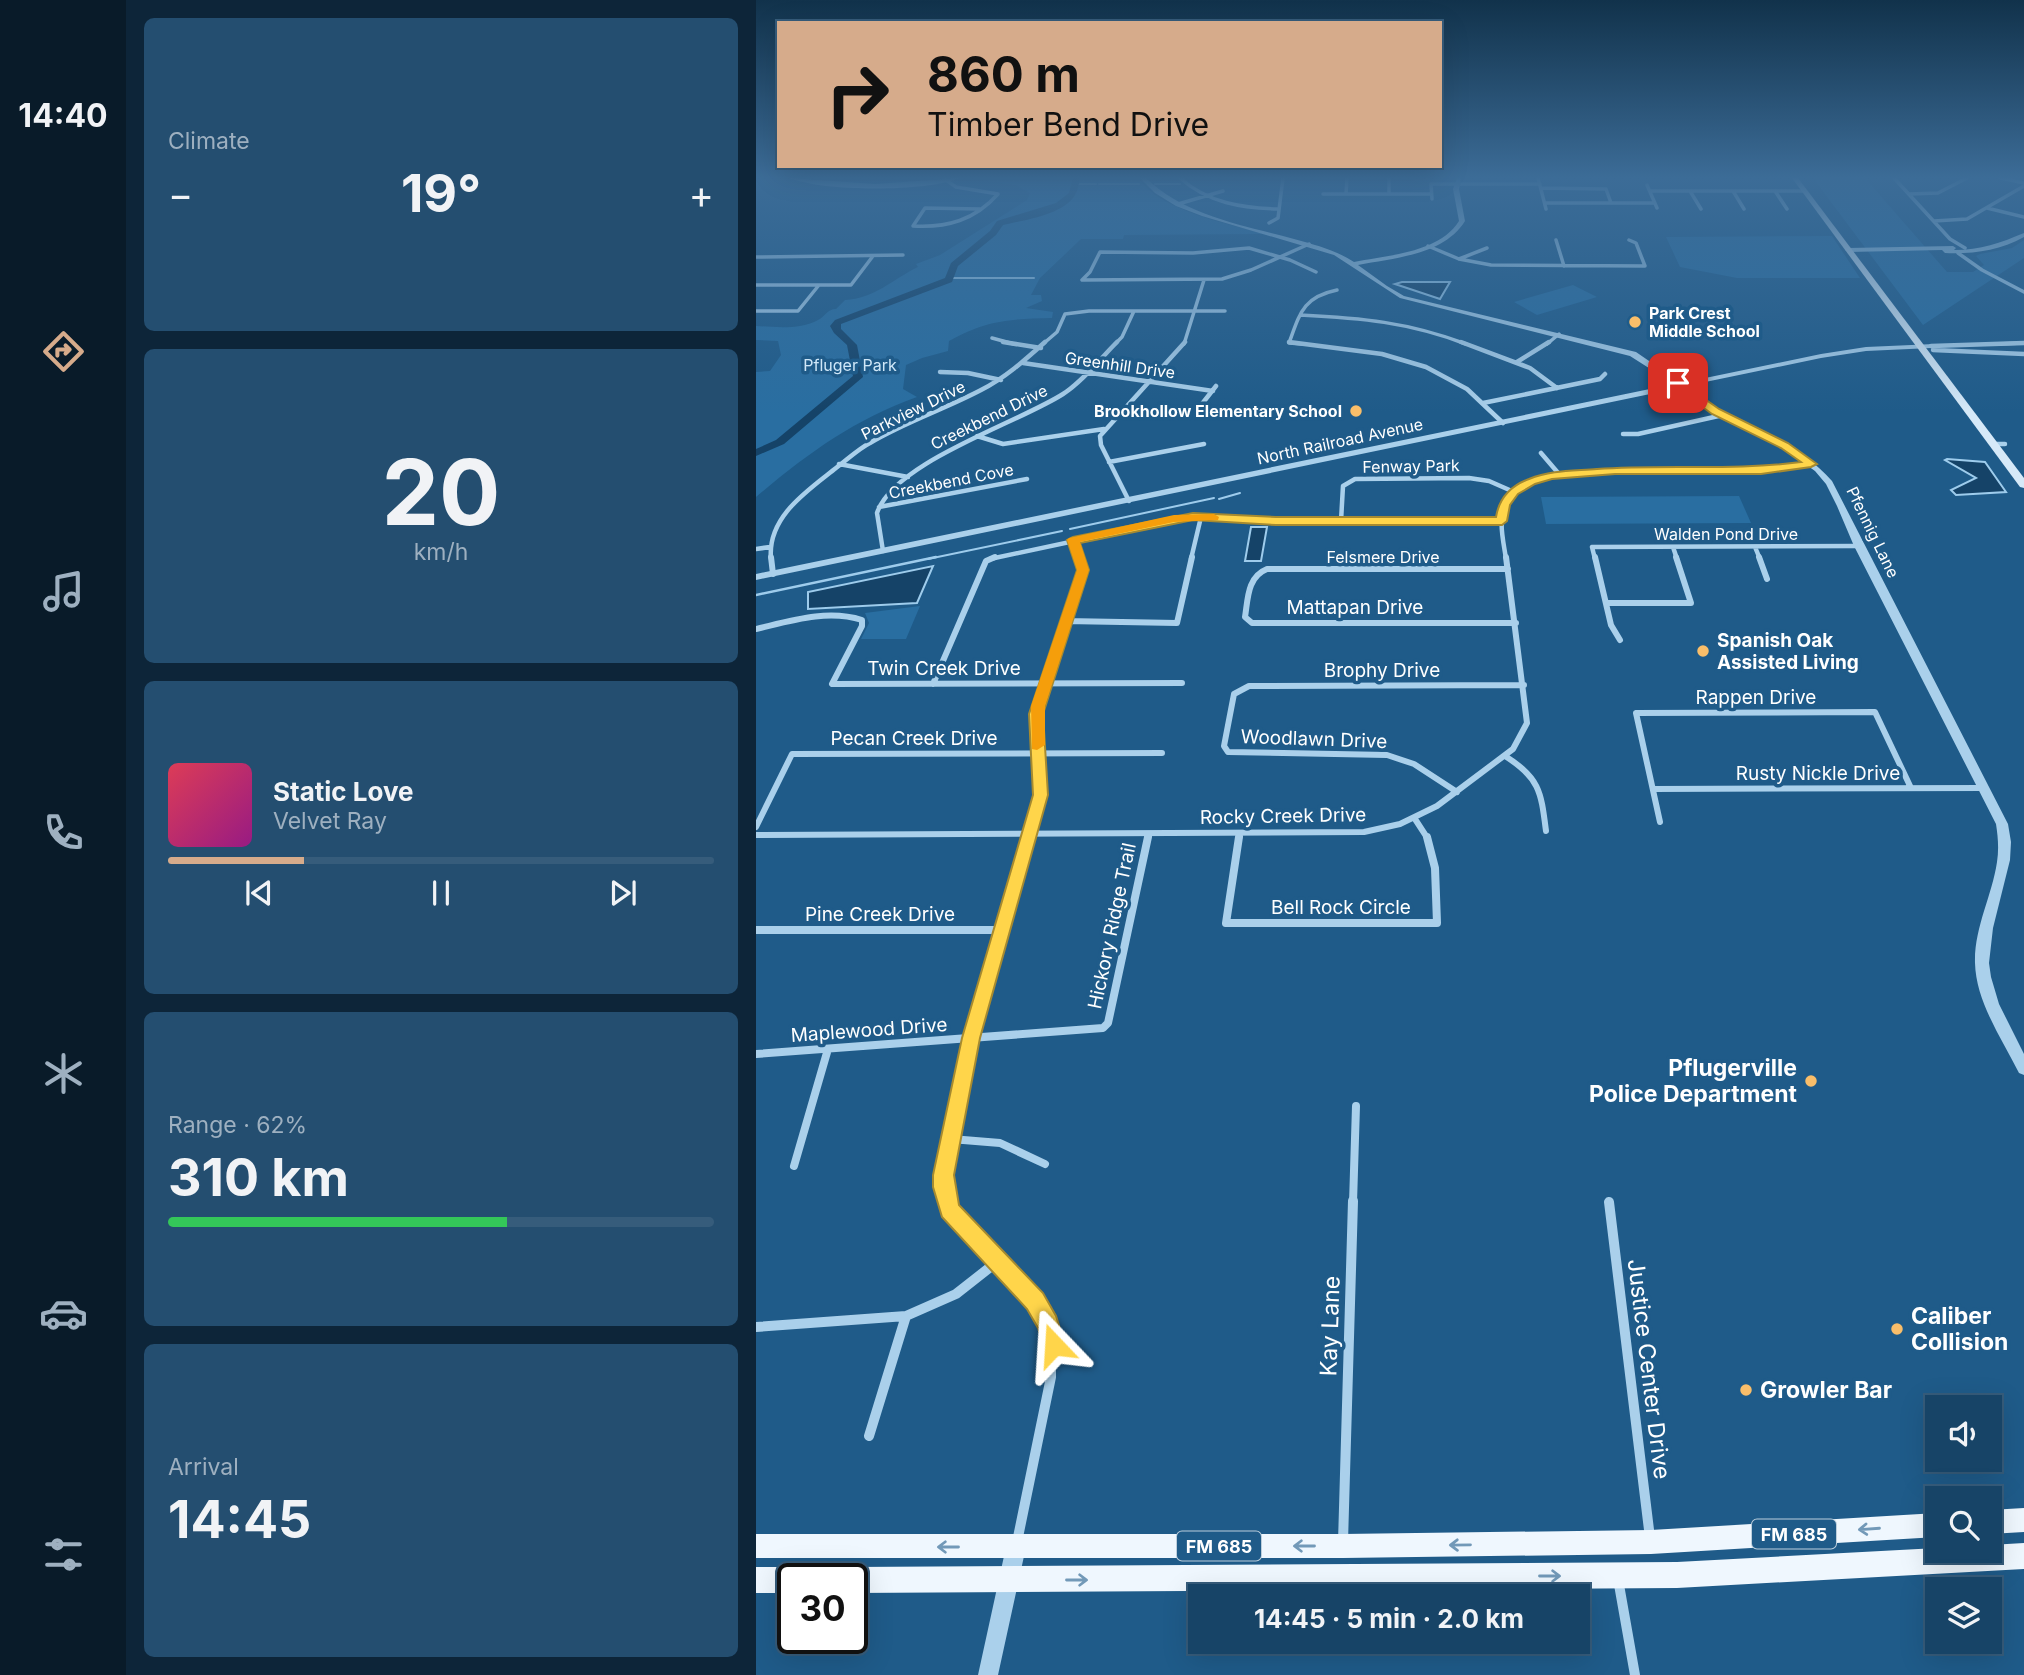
<!DOCTYPE html>
<meta charset="utf-8">
<style>
:root{--surface:#174467;--page:#244e70;--text:#f1f3f6;--muted:#9eb0c0;--line:#365c7b;--accent:#d6ab8b}
body{margin:0;font-family:Inter,sans-serif;background:var(--page);color:var(--text);height:100vh;display:flex;flex-direction:column;font-size:26px;white-space:nowrap}
*{box-sizing:border-box;margin:0}
p{font-size:23px;color:var(--muted)}
.icon{flex:none;width:38px;height:38px;fill:none;stroke:currentColor;stroke-width:2;stroke-linecap:round;stroke-linejoin:round}
.map{position:relative;flex:1;overflow:hidden}
.side{display:flex;flex-direction:column;gap:18px;padding:18px;background:#0d2539;width:630px}
.side>*{flex:none}
.hud{position:absolute;left:21px;top:21px;width:665px;height:147px;border-radius:0px;box-shadow:0 7px 28px #0002,0 0 0 2px var(--line);background:#d6ab8b;color:#111;overflow:hidden}
.fabs{position:absolute;left:1169px;top:1395px;display:grid;gap:14px}
.fabs a{display:grid;place-items:center;width:77px;height:77px;border-radius:0px;background:var(--surface);box-shadow:0 7px 28px #0002,0 0 0 2px var(--line);font-size:35px}
.speed{position:absolute;left:21px;top:1563px;display:flex;gap:14px;font-size:35px;font-weight:700;text-align:center}
.speed>*{display:grid;place-content:center;width:91px;height:91px;border-radius:50%;background:var(--surface);box-shadow:0 7px 28px #0002,0 0 0 2px var(--line);line-height:1}
.speed .limit{border:4px solid #111;border-radius:10px;background:#fff;color:#111}
.pin{position:absolute;display:grid;place-items:center;width:60px;height:60px;color:#fff;margin:-30px;border-radius:14px;box-shadow:0 4px 10px #0006}
.me{position:absolute;width:77px;margin:-38px;rotate:340deg;stroke-linejoin:round;filter:drop-shadow(0 0 5px #0008)}
.turn{display:flex;align-items:center;gap:24px;height:147px;padding:0 35px;font-size:32px}
.turn .icon{width:91px;height:91px;stroke-width:2.5}
.turn b{display:block;font-size:49px;line-height:60px}
.big{font-size:52px;font-weight:700;line-height:1.1}
.side .widget{flex:1;display:flex;flex-direction:column;justify-content:center;gap:10px;min-width:0;padding:0 24px;border-radius:10px;background:var(--page)}
.side .dial{align-items:center;gap:0}
.dial b{font-size:91px;line-height:1}
.song{display:flex;align-items:center;gap:21px}
.cover{width:84px;height:84px;border-radius:10px;background:linear-gradient(135deg,hsl(350 70% 55%),hsl(310 70% 35%))}
.played{height:7px;border-radius:4px;background:linear-gradient(90deg,var(--accent) 25%,var(--line) 25%)}
.keys{display:flex;justify-content:space-around;direction:ltr}
.heat{display:flex;justify-content:space-between;align-items:center;font-size:38px;direction:ltr}
.charge{height:10px;border-radius:5px;background:linear-gradient(90deg,#34c759 62%,var(--line) 0)}
.trip{position:absolute;left:432px;top:1584px;width:402px;height:70px;border-radius:0px;background:var(--surface);box-shadow:0 7px 28px #0002,0 0 0 2px var(--line);font-weight:700;line-height:70px;text-align:center}
main{display:flex;flex:1;min-height:0}
.dock{display:flex;flex-direction:column;width:126px;justify-content:space-around;align-items:center;background:#091b29;color:var(--muted)}
.dock .icon{width:49px;height:49px}
.dock .selected{color:var(--accent)}
.dock b{font-size:32px;color:var(--text)}
.map>svg:first-child{display:block}
</style>
<main>
<nav class="dock">
<b>14:40</b>
<svg class="icon selected" aria-label="directions" viewBox="0 0 24 24"><path d="M12 3l9 9-9 9-9-9zM9 14v-3h6M13 9l2 2-2 2"/></svg>
<svg class="icon" aria-label="music" viewBox="0 0 24 24"><path d="M9 18V5l10-2v13"/><circle cx="6" cy="18" r="3"/><circle cx="16" cy="16" r="3"/></svg>
<svg class="icon" aria-label="phone" viewBox="0 0 24 24"><path d="M5 4h4l2 5-3 2q2 4 5 5l2-3 5 2v4C11 20 4 13 5 4z"/></svg>
<svg class="icon" aria-label="climate" viewBox="0 0 24 24"><path d="M12 3v18M4 7l16 10M4 17L20 7"/></svg>
<svg class="icon" aria-label="car" viewBox="0 0 24 24"><path d="M5 17H2v-5l4-1 3-4h7l3 4 3 1v5h-3M9 17h6M6 11h13"/><circle cx="7" cy="17" r="2"/><circle cx="17" cy="17" r="2"/></svg>
<svg class="icon" aria-label="filters" viewBox="0 0 24 24"><path d="M4 7h16M4 17h16"/><circle cx="9" cy="7" r="2"/><circle cx="15" cy="17" r="2"/></svg>
</nav>
<section class="side">
<div class="widget"><p>Climate</p>
<div class="heat"><a>−</a><b class="big">19°</b><a>+</a></div>
</div>
<div class="widget dial"><b>20</b><p>km/h</p></div>
<div class="widget">
<div class="song"><i class="cover"></i><div><b>Static Love</b><p>Velvet Ray</p></div></div>
<div class="played"></div>
<div class="keys"><svg class="icon" aria-label="previous" viewBox="0 0 24 24"><path d="M18 5L8 12l10 7zM5 5v14"/></svg><svg class="icon" aria-label="pause" viewBox="0 0 24 24"><path d="M8 5v14M16 5v14"/></svg><svg class="icon" aria-label="next" viewBox="0 0 24 24"><path d="M6 5l10 7-10 7zM19 5v14"/></svg></div>
</div>
<div class="widget"><p>Range · 62%</p><b class="big">310 km</b><div class="charge"></div></div>
<div class="widget"><p>Arrival</p><b class="big">14:45</b></div>
</section>
<div class="map">
<svg width="1268" height="1675" viewBox="0 0 1268 1675">
<rect width="100%" height="100%" fill="#1f5b89"/>
<path fill="#296ea1" d="M 222,178 L 382,178 C 404,211 471,223 508,234 L 368,235 L 367,239 L 325,239 L 284,278 L 275,295 L 285,295 L 286,301 L 270,308 L 297,312 L 296,318 C 253,319 231,320 193,341 L 192,351 L 166,358 L 150,365 L 147,389 L 161,397 C 97,420 51,454 0,497 L 0,372 L 14,371 L 25,355 L 22,341 L 0,340 L 0,326 C 18,327 45,330 62,320 C 70,316 71,309 80,309 L 89,300 C 118,299 137,279 162,267 L 160,264 L 184,255 L 271,200 L 274,193 L 259,185 L 219,179 Z
M 1057,178 L 1109,178 L 1191,272 L 1217,272 L 1228,265 L 1220,256 L 1224,254 L 1256,248 L 1268,240 L 1268,258 L 1167,325 Z
M 1076,236 L 1104,278 L 981,278 L 924,267 L 910,237 Z
M 817,285 L 841,297 L 781,315 L 758,302 Z
M 983,496 L 995,523 L 790,524 L 785,497 Z
M 164,606 L 150,639 L 105,639 L 113,623 L 109,613 Z"/>
<path fill="#154368" stroke="#9eccec" stroke-width="2" d="M 646,282 L 694,282 L 684,299 L 639,284 Z
M 1191,459 L 1229,462 L 1250,492 L 1200,495 L 1195,490 L 1220,478 L 1189,460 Z
M 495,527 L 511,527 L 505,561 L 489,561 Z
M 177,566 L 161,603 L 52,609 L 52,592 Z"/>
<g fill="none" stroke-linecap="round" stroke-linejoin="round">
<path stroke="#9eccec" stroke-width="2" d="M 318,184 L 340,184
M 343,184 L 383,184
M 399,184 L 424,184
M 196,278 L 278,278
M 463,499 L 484,493
M 314,529 L 458,498
M 172,559 L 306,531"/>
<path stroke="#9eccec" stroke-width="2.5" d="M 0,595 L 180,557"/>
<path fill="#154368" fill-rule="evenodd" d="M 317,178 L 324,178 C 323,183 322,190 319,195 C 307,215 268,220 247,225 L 240,235 L 202,266 L 196,282 L 85,324 L 85,329 L 101,345 L 107,377 L 28,444 L 0,456 L 0,449 L 20,440 L 97,376 L 91,345 L 78,333 L 74,326 L 79,320 L 189,278 L 195,263 L 234,231 L 241,221 L 300,203 L 313,193 Z"/>
<path stroke="#aad0eb" stroke-width="3.5" d="M 424,178 C 452,203 486,208 522,209
M 633,178 L 633,194
M 782,178 L 790,209
M 1138,178 L 1194,239 L 1209,248
M 1245,178 L 1268,183
M 190,180 L 200,187 L 242,194 C 219,220 191,228 157,226 L 169,208 L 224,209
M 891,185 L 901,208
M 785,188 L 850,189 L 855,203
M 894,191 L 1048,191
M 934,191 L 945,209
M 977,191 L 988,209
M 1019,191 L 1031,209
M 567,194 L 675,194
M 590,194 L 591,178
M 1153,194 L 1182,193 L 1211,178
M 676,199 L 675,184 L 784,184
M 789,203 L 899,203
M 422,204 L 467,191
M 1231,208 L 1268,217
M 1178,221 L 1211,219 L 1268,186
M 513,223 L 522,218 L 527,178
M 800,240 L 808,266
M 672,246 L 703,259 L 735,265 L 889,266 L 880,243 L 873,240
M 1202,253 L 1226,270 L 1268,292
M 0,257 L 147,255
M 703,259 L 731,248
M 326,280 L 334,272 L 344,252 L 437,253 L 493,248 L 534,260 L 560,272
M 326,280 L 466,279 L 495,270 L 553,244
M 0,285 L 95,285 L 117,256
M 0,311 L 42,311 L 63,285
M 544,315 C 605,318 652,322 710,344
M 236,338 L 258,344
M 287,344 L 301,332 L 309,314 L 333,311 L 469,311
M 359,344 L 366,337 L 378,311
M 428,344 L 448,280
M 546,344 L 533,343 C 544,313 547,297 581,290
M 791,344 L 803,334
M 1240,344 L 1268,343"/>
<path stroke="#aad0eb" stroke-width="4.5" d="M 247,342 L 285,348
M 533,342 L 626,354 L 670,367 L 711,389 L 747,423
M 705,342 L 774,368 L 801,388
M 1175,346 L 1268,343
M 1177,350 L 1268,354
M 761,362 L 793,342
M 267,363 L 457,391
M 184,372 L 212,373 L 245,380
M 727,403 L 844,379 L 849,374
M 442,409 L 460,386
M 867,434 L 882,434 L 967,415
M 221,436 L 247,444 L 348,429
M 1237,444 L 1249,444
M 785,453 L 803,474
M 353,462 L 448,444
M 83,464 L 152,477
M 373,501 L 345,445 L 344,436 L 429,342
M 123,507 L 271,479
M 585,521 L 587,486 L 599,479 L 713,478 L 733,481 L 758,492
M 317,540 L 323,559
M 917,547 L 921,559
M 999,547 L 1004,559
M 0,549 L 14,547
M 127,551 L 121,513 C 138,462 262,423 307,394 C 327,381 344,359 361,342
M 15,559 C 11,517 51,491 80,468 C 91,460 102,449 114,443 C 149,422 189,409 225,390 C 249,378 269,360 289,342
M 234,559 L 431,517 L 520,521 L 745,521
M 435,559 L 445,517
M 750,559 C 747,538 740,515 754,497 C 784,459 927,472 975,472 C 1002,471 1028,468 1055,464
M 839,559 L 836,547 L 1103,546"/>
<path stroke="#aad0eb" stroke-width="6" d="M 15,557 L 17,574
M 839,557 L 855,625 L 864,640
M 1003,557 L 1011,579
M 752,569 L 511,569 C 491,577 492,599 489,617 L 496,623 L 760,623
M 850,603 L 935,603 L 920,557
M 310,621 L 421,623 L 436,557
M 0,629 C 34,621 71,609 106,620 L 106,626 L 76,684 L 426,683
M 177,684 L 230,561 L 239,557
M 749,756 C 784,778 785,792 790,831
M 897,789 L 1228,788
M 701,792 L 658,764 L 631,755 L 472,752 L 468,746 L 478,694 L 493,686 L 768,685
M 659,819 L 672,839
M 904,822 L 880,713 L 1119,712 L 1155,788
M 0,827 L 36,754 L 406,753
M 0,835 L 608,832 L 644,824 L 681,806 L 757,749 L 771,723 L 750,557
M 272,839 L 285,795 L 280,714 L 327,570 L 323,557
M 391,839 L 392,835
M 483,839 L 484,833"/>
<path stroke="#aad0eb" stroke-width="8" d="M 483,837 L 470,923 L 681,923 L 679,868 L 671,837
M 0,930 L 248,930
M 0,1054 L 347,1028 L 352,1023 L 392,837
M 195,1139 L 244,1143 L 289,1164
M 38,1166 L 72,1049
M 193,1203 L 188,1175 L 215,1038 L 273,837
M 597,1203 L 600,1106"/>
<path stroke="#aad0eb" stroke-width="10" d="M 192,1201 L 206,1226 L 268,1288 L 285,1312 L 295,1341 L 295,1377 L 261,1542
M 853,1202 L 894,1538
M 0,1327 L 150,1316 L 200,1294 L 242,1261
M 113,1436 L 150,1316
M 587,1542 L 597,1201
M 862,1579 L 879,1675"/>
<path fill="#aad0eb" fill-rule="evenodd" d="M 34,178 L 119,184 L 204,178 C 171,192 67,192 34,178 Z
M 384,178 L 390,178 C 429,216 487,225 538,239 C 559,245 580,250 598,262 C 632,255 683,253 703,221 L 697,189 L 701,178 L 705,178 L 703,189 L 709,221 C 688,255 638,258 602,265 L 631,286 L 648,296 L 880,352 L 925,383 L 1065,354 L 1110,347 L 1178,344 L 1179,346 L 1175,348 L 1110,351 L 1065,358 L 930,386 C 945,397 959,408 976,417 C 1012,436 1048,449 1076,481 L 1252,824 L 1255,842 L 1254,860 L 1237,928 L 1233,963 L 1235,977 L 1243,1004 L 1268,1054 L 1268,1075 L 1263,1073 C 1246,1039 1220,1002 1219,963 C 1218,928 1236,896 1241,862 C 1243,849 1242,837 1240,824 L 1098,546 L 1081,506 L 1070,484 L 1059,471 L 1031,451 L 968,419 L 923,388 L 0,580 L 0,574 L 918,384 L 874,356 L 644,298 L 578,255 L 446,216 L 420,206 L 399,193 Z
M 1268,233 L 1268,237 C 1243,251 1217,254 1189,253 L 1186,250 L 1092,252 L 1089,250 L 1092,248 L 1197,246 L 1200,248 L 1198,250 C 1225,250 1244,243 1268,233 Z
M 260,1537 L 267,1540 L 270,1547 L 242,1675 L 222,1675 L 250,1547 L 253,1540 Z"/>
<path fill="#d6e9f8" fill-rule="evenodd" d="M 1036,178 L 1042,178 L 1268,478 L 1268,488 L 1264,487 Z"/>
<path fill="#eff7fe" fill-rule="evenodd" d="M 1268,1508 L 1268,1532 L 1234,1534 L 1234,1510 Z
M 1181,1513 L 1181,1537 L 895,1554 L 587,1558 L 0,1558 L 0,1534 L 587,1534 L 895,1530 Z
M 1268,1543 L 1268,1569 L 921,1588 L 96,1593 L 96,1578 L 84,1578 L 87,1571 L 96,1567 L 921,1562 L 1181,1548 L 1181,1550 L 1234,1550 L 1234,1545 Z
M 0,1567 L 37,1567 L 46,1571 L 49,1578 L 37,1578 L 37,1593 L 0,1593 Z"/>
</g>
<defs><path id="oneway-shaft" d="M-6 0H5M1.5-3L5.5 0L1.5 3" fill="none" stroke-width="1.6" stroke-linecap="round" stroke-linejoin="round" transform="scale(1.75)"/></defs>
<g stroke="#7299b8">
<use href="#oneway-shaft" transform="translate(1113 1529) rotate(176)"/>
<use href="#oneway-shaft" transform="translate(704 1545) rotate(179)"/>
<use href="#oneway-shaft" transform="translate(548 1546) rotate(-180)"/>
<use href="#oneway-shaft" transform="translate(192 1547) rotate(-180)"/>
<use href="#oneway-shaft" transform="translate(794 1576)"/>
<use href="#oneway-shaft" transform="translate(321 1580)"/>
</g>
<linearGradient id="sky" x2="0" y2="1"><stop stop-color="#11324b"/><stop offset="0.43" stop-color="#3c6c97"/><stop offset="1" stop-color="#3c6c97" stop-opacity="0"/></linearGradient>
<rect width="1268" height="412" fill="url(#sky)"/>
<path fill="#ffd54a" stroke="#a68a30" stroke-width="2" d="M 922,380 L 963,409 L 1032,443 L 1061,464 L 1055,467 L 1005,474 L 859,474 L 796,479 L 779,484 L 762,494 L 754,505 L 751,521 L 746,525 L 520,525 L 437,520 L 324,543 L 333,570 L 287,714 L 292,795 L 224,1038 L 198,1175 L 203,1205 L 287,1293 L 300,1316 L 309,1345 L 306,1353 L 298,1356 L 290,1353 L 282,1328 L 271,1309 L 186,1217 L 177,1187 L 177,1175 L 206,1038 L 277,795 L 273,714 L 321,570 L 311,540 L 317,537 L 437,513 L 520,517 L 740,517 C 743,499 754,486 773,479 C 795,470 818,471 841,469 C 909,464 977,471 1045,462 L 1025,448 L 956,414 L 918,386 L 918,381 Z"/>
<path fill="#f59e0b" d="M 458,514 L 463,517 L 462,520 L 418,522 L 324,542 L 333,570 L 289,706 L 289,745 L 281,750 L 276,749 L 275,706 L 321,570 L 311,540 L 313,538 L 418,515 Z"/>
<g fill="#f9be6a" stroke="#1f5b89" stroke-width="2.5">
<circle cx="879" cy="322" r="7"/>
<circle cx="600" cy="411" r="7"/>
<circle cx="947" cy="651" r="7"/>
<circle cx="1055" cy="1081" r="7"/>
<circle cx="1141" cy="1329" r="7"/>
<circle cx="990" cy="1390" r="7"/>
</g>
<g text-anchor="middle" dominant-baseline="central" stroke-width="7" stroke-linejoin="round" paint-order="stroke">
<g font-size="16" font-weight="bold" fill="#fff" stroke="#1f5b89" text-anchor="start">
<text x="893" y="313">Park Crest<tspan x="893" dy="18">Middle School</tspan></text>
<text x="586" y="411" text-anchor="end">Brookhollow Elementary School</text>
</g>
<g font-size="16" fill="#cfe7f8" stroke="#1f5b89">
<text x="94" y="365">Pfluger Park</text>
</g>
<g font-size="16" fill="#fff" stroke="#1f5b89">
<text transform="translate(364 365) rotate(8)">Greenhill Drive</text>
<text transform="translate(157 410) rotate(-26)">Parkview Drive</text>
<text transform="translate(233 417) rotate(-26)">Creekbend Drive</text>
<text transform="translate(584 441) rotate(-12)">North Railroad Avenue</text>
<text transform="translate(655 466) rotate(-1)">Fenway Park</text>
<text transform="translate(195 481) rotate(-11)">Creekbend Cove</text>
<text transform="translate(1117 532) rotate(64)">Pfennig Lane</text>
<text x="970" y="534">Walden Pond Drive</text>
<text x="627" y="557">Felsmere Drive</text>
</g>
<g fill="#1f5b89" stroke="#bccedc" stroke-width="2">
<rect x="996" y="1519.5" width="84" height="29" rx="5"/>
<rect x="421" y="1531.5" width="84" height="29" rx="5"/>
</g>
<g font-size="18" font-weight="bold" fill="#fff">
<text x="1038" y="1534">FM 685</text>
<text x="463" y="1546">FM 685</text>
</g>
<g font-size="19" fill="#fff" stroke="#1f5b89">
<text x="599" y="607">Mattapan Drive</text>
<text x="188" y="668">Twin Creek Drive</text>
<text x="626" y="670">Brophy Drive</text>
<text x="1000" y="697">Rappen Drive</text>
<text x="158" y="738">Pecan Creek Drive</text>
<text transform="translate(558 739) rotate(2)">Woodlawn Drive</text>
<text x="1062" y="773">Rusty Nickle Drive</text>
<text transform="translate(527 816) rotate(-1)">Rocky Creek Drive</text>
<text x="585" y="907">Bell Rock Circle</text>
<text x="124" y="914">Pine Creek Drive</text>
<text transform="translate(356 926) rotate(-78)">Hickory Ridge Trail</text>
<text transform="translate(113 1030) rotate(-4)">Maplewood Drive</text>
</g>
<g font-size="19" font-weight="bold" fill="#fff" stroke="#1f5b89" text-anchor="start">
<text x="961" y="640">Spanish Oak<tspan x="961" dy="22">Assisted Living</tspan></text>
</g>
<g font-size="23" font-weight="bold" fill="#fff" stroke="#1f5b89" text-anchor="start">
<text x="1041" y="1068" text-anchor="end">Pflugerville<tspan x="1041" dy="26">Police Department</tspan></text>
<text x="1155" y="1316">Caliber<tspan x="1155" dy="26">Collision</tspan></text>
<text x="1004" y="1390">Growler Bar</text>
</g>
<g font-size="23" fill="#fff" stroke="#1f5b89">
<text transform="translate(574 1326) rotate(-88)">Kay Lane</text>
<text transform="translate(893 1369) rotate(83)">Justice Center Drive</text>
</g>
</g>
</svg>
<div class="fabs">
<a><svg class="icon" aria-label="sound" viewBox="0 0 24 24"><path d="M4 9h4l5-4v14l-5-4H4zM17 9q2 3 0 6"/></svg></a>
<a><svg class="icon" aria-label="search" viewBox="0 0 24 24"><circle cx="10" cy="10" r="6"/><path d="M15 15l6 6"/></svg></a>
<a><svg class="icon" aria-label="layers" viewBox="0 0 24 24"><path d="M12 4l9 5-9 5-9-5zM3 14l9 5 9-5"/></svg></a>
</div>
<div class="speed"><div class="limit">30</div></div>
<div class="pin" style="left:922px;top:383px;background:#d93025"><svg class="icon" aria-label="arrive" viewBox="0 0 24 24"><path d="M6 21V4h12l-3 4 3 4H6"/></svg></div>
<svg class="me" style="left:298px;top:1345px" viewBox="-20 -20 40 40"><path d="M0-17L14 15 0 8-14 15z" fill="#ffd54a" stroke="#fff" stroke-width="4"/></svg>
<div class="trip">14:45 · 5 min · 2.0 km</div>
<div class="hud">
<div class="turn"><svg class="icon" aria-label="right" viewBox="0 0 24 24"><path d="M7 20v-9h11M14 6l5 5-5 5"/></svg><div><b>860 m</b>Timber Bend Drive</div></div>
</div>
</div>
</main>
